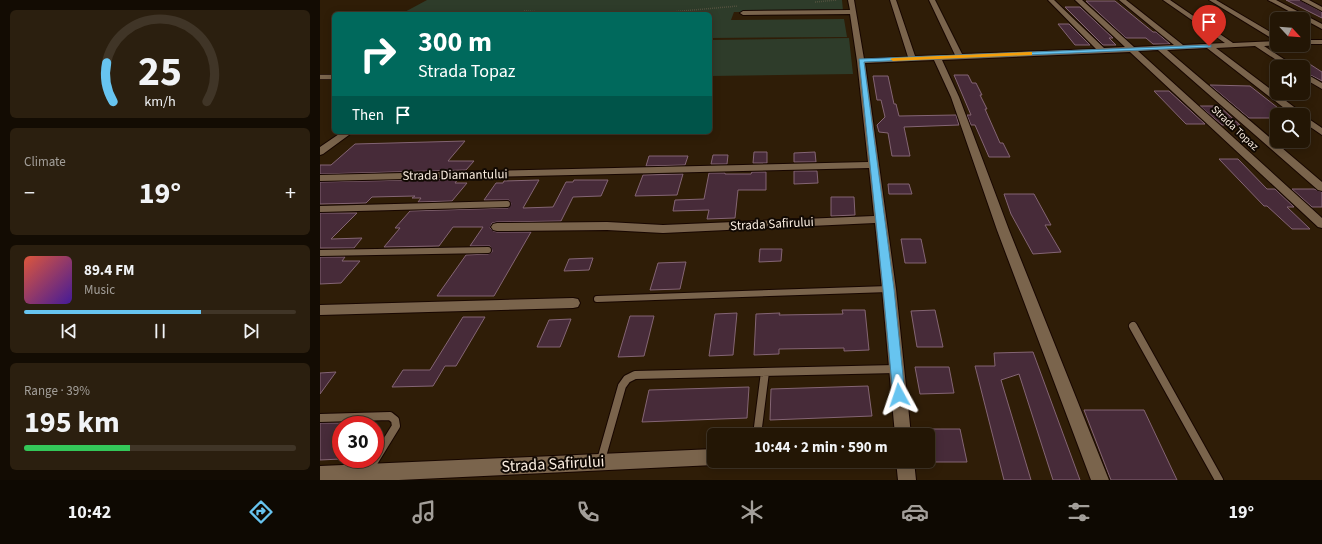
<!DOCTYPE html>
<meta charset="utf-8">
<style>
:root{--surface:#231605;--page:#2b1f0f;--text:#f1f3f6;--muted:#a39f9a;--line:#403527;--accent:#67c4f0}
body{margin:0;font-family:"Source Sans 3",sans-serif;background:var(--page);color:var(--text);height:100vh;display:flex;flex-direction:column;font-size:15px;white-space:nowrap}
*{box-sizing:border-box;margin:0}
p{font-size:13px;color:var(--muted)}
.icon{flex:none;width:22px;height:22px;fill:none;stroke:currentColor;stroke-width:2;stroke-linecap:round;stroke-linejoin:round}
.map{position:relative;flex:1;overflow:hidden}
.side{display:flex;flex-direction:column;gap:10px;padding:10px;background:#130c03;width:320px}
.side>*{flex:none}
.top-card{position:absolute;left:12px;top:12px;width:380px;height:122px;border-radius:6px;box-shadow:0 2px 10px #0003,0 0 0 1px var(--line);background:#00695c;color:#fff;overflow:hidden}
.needle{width:26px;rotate:116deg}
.buttons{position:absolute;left:950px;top:12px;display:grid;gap:8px}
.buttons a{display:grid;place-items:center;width:40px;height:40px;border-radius:6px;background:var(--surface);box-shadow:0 2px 10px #0003,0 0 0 1px var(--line);font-size:20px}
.speed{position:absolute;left:12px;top:416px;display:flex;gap:8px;font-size:20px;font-weight:700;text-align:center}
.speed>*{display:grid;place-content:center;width:52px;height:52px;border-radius:50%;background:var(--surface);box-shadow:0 2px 10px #0003,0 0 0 1px var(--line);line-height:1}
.speed .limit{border:6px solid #d22;background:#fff;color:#111}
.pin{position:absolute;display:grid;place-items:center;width:34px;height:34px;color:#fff;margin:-41px -17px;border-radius:50% 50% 50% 0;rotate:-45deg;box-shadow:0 0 4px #0007}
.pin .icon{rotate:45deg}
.me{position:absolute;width:44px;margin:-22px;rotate:355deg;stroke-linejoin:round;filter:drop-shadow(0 0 3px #0008)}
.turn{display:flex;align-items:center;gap:14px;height:84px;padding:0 20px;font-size:18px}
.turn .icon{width:52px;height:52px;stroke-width:2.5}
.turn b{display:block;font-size:28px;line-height:34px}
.then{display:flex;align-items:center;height:38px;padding:0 20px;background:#0003;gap:8px;font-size:15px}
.big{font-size:30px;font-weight:700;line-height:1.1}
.side .tile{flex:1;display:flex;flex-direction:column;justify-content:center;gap:6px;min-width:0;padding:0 14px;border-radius:6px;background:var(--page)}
.side .dial{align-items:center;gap:0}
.dial svg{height:104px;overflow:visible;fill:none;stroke:var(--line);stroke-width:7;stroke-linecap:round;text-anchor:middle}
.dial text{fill:var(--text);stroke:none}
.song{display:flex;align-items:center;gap:12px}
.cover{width:48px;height:48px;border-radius:6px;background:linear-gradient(135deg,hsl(10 70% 55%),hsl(260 70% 35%))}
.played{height:4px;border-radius:2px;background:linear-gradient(90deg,var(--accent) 65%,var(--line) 65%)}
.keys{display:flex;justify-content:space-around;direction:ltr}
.heat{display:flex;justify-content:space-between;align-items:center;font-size:22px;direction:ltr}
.charge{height:6px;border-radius:3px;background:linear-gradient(90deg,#34c759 39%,var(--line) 0)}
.trip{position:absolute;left:387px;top:428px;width:228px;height:40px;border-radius:6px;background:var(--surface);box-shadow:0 2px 10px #0003,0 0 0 1px var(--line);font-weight:700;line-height:40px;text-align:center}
.tabs{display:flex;height:64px;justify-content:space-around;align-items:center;background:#0e0902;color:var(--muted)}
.tabs .icon{width:28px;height:28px}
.tabs .selected{color:var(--accent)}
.tabs b{font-size:18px;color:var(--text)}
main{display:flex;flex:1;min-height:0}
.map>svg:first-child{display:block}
</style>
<main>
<section class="side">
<div class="tile dial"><svg viewBox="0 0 100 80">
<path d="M14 69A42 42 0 1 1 86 69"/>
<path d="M14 69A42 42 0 0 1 9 39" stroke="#67c4f0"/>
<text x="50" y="56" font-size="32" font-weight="700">25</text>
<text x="50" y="72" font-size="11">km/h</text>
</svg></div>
<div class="tile"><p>Climate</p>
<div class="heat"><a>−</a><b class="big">19°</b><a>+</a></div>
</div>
<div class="tile">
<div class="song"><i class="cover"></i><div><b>89.4 FM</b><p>Music</p></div></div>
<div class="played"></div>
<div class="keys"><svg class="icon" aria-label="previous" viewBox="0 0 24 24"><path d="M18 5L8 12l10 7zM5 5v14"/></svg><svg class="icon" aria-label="pause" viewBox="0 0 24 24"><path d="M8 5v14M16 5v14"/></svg><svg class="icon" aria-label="next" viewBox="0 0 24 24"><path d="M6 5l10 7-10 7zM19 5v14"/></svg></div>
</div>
<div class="tile"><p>Range · 39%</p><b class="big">195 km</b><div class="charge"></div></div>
</section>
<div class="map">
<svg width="1002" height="480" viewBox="0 0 1002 480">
<rect width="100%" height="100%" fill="#2f1d07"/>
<path fill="#2e3c2a" d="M 107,0 L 522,0 L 523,11 L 414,12 L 411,20 L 524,19 L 527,37 L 390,38 L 390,14 L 81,14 Z
M 529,38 L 533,74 L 390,76 L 390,40 Z"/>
<path fill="#472b39" stroke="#846574" d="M 966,0 L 980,0 L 1002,12 L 1002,18 Z
M 766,1 L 795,1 L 833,32 L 836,32 L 850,44 L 833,44 L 826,38 L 806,38 Z
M 745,7 L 760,7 L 793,38 L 789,38 L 796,45 L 783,45 Z
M 738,24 L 749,24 L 770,45 L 755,45 Z
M 973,63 L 988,63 L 1002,72 L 1002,81 L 983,71 L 983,67 L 977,67 Z
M 634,75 L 648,75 L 652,83 L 656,83 L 662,95 L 660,95 L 667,109 L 665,109 L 680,143 L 683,143 L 690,157 L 669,157 L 655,125 L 651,125 L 647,115 L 651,115 Z
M 553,76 L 568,76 L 574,104 L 576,104 L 579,116 L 636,115 L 639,125 L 584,127 L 590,156 L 572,156 L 568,133 L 559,132 L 557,125 L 565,117 L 561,100 L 557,100 Z
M 890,85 L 930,86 L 967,115 L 957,115 L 957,118 L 929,118 Z
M 834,91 L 849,91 L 885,124 L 866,124 Z
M 880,106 L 899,106 L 920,125 L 902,125 Z
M 145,141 L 128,161 L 154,161 L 146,170 L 0,174 L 0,165 L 11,165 L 35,144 Z
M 434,152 L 447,152 L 447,163 L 433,163 Z
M 495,152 L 496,162 L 474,162 L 474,153 Z
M 393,155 L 408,155 L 407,164 L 391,164 Z
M 329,156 L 368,156 L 365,165 L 326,166 Z
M 899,159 L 918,159 L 947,189 L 955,189 L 974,207 L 967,207 L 990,229 L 972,229 L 947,206 L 944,206 Z
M 474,171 L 497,171 L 498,183 L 474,184 Z
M 432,172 L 446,172 L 446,190 L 418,190 L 415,218 L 387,219 L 389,210 L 353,211 L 355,200 L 384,199 L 389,173 L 405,173 L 405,174 L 431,174 Z
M 363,174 L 357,195 L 315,196 L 323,175 Z
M 138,179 L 135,183 L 147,183 L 132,201 L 98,202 L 101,198 L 92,198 L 95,196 L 52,197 L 46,203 L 0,204 L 0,182 Z
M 219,180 L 203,208 L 233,207 L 246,182 L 253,182 L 254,180 L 288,180 L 281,196 L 253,197 L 241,221 L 177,222 L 172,223 L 170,228 L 173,231 L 177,232 L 211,232 L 174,296 L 117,296 L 146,255 L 168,254 L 172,252 L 172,250 L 170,246 L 150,246 L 163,227 L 133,227 L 119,246 L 64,247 L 80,228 L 75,228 L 90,211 L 188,208 L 191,204 L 189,200 L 164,200 L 176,183 L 183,183 L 184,181 Z
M 568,184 L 589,184 L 592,194 L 569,194 Z
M 972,189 L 994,189 L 1002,192 L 1002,207 L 992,207 Z
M 684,194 L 714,194 L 731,225 L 725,225 L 741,252 L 713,254 L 691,214 Z
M 511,197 L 534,197 L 535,215 L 511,216 Z
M 0,213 L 37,213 L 11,239 L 42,238 L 34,248 L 0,248 Z
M 581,239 L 601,239 L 606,263 L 585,263 Z
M 440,249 L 462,249 L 461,261 L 439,262 Z
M 0,257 L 25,257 L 22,261 L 40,261 L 21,283 L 0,284 Z
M 273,258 L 269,270 L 244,271 L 249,259 Z
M 366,262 L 360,289 L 330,290 L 338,263 Z
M 522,310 L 545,310 L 549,350 L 524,351 L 524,348 L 459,349 L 459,354 L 434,355 L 436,314 L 460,313 L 459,315 L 523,314 Z
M 615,310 L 623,347 L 597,347 L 591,311 Z
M 417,313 L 413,355 L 389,356 L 395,314 Z
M 310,316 L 334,316 L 324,356 L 298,357 Z
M 143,317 L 165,317 L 136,366 L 125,366 L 113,386 L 72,387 L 83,370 L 110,370 Z
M 251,319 L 240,347 L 217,347 L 229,320 Z
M 713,352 L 760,480 L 733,480 L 699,374 L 681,380 L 711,480 L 684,480 L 655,366 L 675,366 L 674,353 Z
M 595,367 L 629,367 L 634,393 L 600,394 Z
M 16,372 L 0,394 L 0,373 Z
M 548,386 L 552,416 L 450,420 L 451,389 Z
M 429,387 L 427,418 L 322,422 L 329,390 Z
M 764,410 L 824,410 L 857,480 L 791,480 Z
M 0,423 L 21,423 L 21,459 L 0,460 Z
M 608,429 L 640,429 L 647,462 L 613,462 Z"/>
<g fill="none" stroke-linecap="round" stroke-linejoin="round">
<g stroke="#170600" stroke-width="6">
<path id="service-far2" d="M 0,77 L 14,77"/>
</g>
<g stroke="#170600" stroke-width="8">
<path id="service-far1" d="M 0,209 L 187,204
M 0,253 L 168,250
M 277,299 L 569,289"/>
</g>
<g stroke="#170600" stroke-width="10">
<path id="service" d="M 813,326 L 899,480
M 0,418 L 70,416 L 75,420 L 76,426 L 49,470
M 437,435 L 445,372
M 281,460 L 302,386 L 307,379 L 315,375 L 576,369"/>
</g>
<g stroke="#170600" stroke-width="2">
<path id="minor" d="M 528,0 L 534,0 L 544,59 L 588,57 L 570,0 L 576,0 L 595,56 L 635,55 L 609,0 L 615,0 L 642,54 L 776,49 L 728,0 L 734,0 L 784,48 L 805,47 L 755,0 L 762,0 L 814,47 L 854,45 L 799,0 L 806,0 L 863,45 L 905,43 L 843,0 L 850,0 L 913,43 L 956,41 L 889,0 L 896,0 L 957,36 L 958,45 L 944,46 L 976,67 L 967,67 L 935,46 L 896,48 L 982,113 L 983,115 L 1002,128 L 1002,135 L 983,122 L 983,115 L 973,115 L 887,48 L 847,50 L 1002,182 L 1002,191 L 998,190 L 838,50 L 818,51 L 1002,218 L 1002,228 L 998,227 L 810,52 L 622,60 L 639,97 L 689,230 L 789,480 L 771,480 L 677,230 L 631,97 L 614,60 L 545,63 L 576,289 L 591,435 L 575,435 L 562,289 L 555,223 L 343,233 L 287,230 L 177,231 L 173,230 L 171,227 L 173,224 L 177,223 L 287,222 L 343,225 L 554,216 L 549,168 L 0,181 L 0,175 L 548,162 L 537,61 L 530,14 L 423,15 L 420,13 L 423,11 L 530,10 Z
M 948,0 L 956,0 L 1002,24 L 1002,29 Z
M 981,0 L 989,0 L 1002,7 L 1002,11 Z
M 983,40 L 1002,40 L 1002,44 L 983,44 Z
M 983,72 L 1002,83 L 1002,89 L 983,78 Z
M 22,132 L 33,132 L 3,154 L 0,155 L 0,147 Z
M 253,298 L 258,299 L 260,303 L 258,307 L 253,308 L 0,315 L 0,305 Z
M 394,449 L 394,461 L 401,461 L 394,465 L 79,480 L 0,480 L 0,466 Z
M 576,461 L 594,461 L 596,480 L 578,480 Z"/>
</g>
<path stroke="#766653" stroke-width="1.5" stroke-dasharray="0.5 1.5" stroke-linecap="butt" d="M 495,2 L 517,0
M 197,14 L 205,11 L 238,13 L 351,12 L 418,6"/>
<use href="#service-far2" stroke="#7a644c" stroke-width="4.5"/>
<use href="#service-far1" stroke="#7a644c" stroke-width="6"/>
<use href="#service" stroke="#7a644c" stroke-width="8"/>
<use href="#minor" fill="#7a644c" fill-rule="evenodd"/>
</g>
<path fill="#67c4f0" stroke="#437f9c" d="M 889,45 L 891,45 L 891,47 L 544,62 L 574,289 L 585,395 L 583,399 L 579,401 L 574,399 L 573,395 L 563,289 L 539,59 Z"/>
<path fill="#f59e0b" d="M 710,52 L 712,52 L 712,55 L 573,61 L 570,59 L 573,58 Z"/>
<g text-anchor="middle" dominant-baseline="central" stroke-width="4" stroke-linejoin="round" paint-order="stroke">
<g font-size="11" fill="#fbeee1" stroke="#110903">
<text transform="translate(915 128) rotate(43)">Strada Topaz</text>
</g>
<g font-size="13" fill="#fbeee1" stroke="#110903">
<text transform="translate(135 175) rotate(-1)">Strada Diamantului</text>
<text transform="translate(452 224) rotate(-3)">Strada Safirului</text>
</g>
<g font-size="16" fill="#fbeee1" stroke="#110903">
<text transform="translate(233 464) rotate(-3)">Strada Safirului</text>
</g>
</g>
</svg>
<div class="buttons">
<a><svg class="needle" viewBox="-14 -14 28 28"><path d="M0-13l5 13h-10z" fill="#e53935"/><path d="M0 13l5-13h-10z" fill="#a39f9a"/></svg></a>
<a><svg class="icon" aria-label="sound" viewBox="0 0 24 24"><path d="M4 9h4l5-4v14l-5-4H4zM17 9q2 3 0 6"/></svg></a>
<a><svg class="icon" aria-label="search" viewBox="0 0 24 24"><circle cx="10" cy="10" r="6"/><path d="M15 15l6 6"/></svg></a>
</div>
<div class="speed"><div class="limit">30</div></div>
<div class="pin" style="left:889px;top:46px;background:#d93025"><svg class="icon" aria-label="arrive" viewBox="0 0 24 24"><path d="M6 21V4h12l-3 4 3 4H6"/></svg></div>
<svg class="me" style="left:579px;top:395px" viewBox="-20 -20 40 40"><path d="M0-17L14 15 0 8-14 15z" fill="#67c4f0" stroke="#fff" stroke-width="4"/></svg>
<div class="trip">10:44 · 2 min · 590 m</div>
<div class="top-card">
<div class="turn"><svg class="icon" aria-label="right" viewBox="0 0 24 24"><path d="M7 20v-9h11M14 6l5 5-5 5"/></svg><div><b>300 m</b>Strada Topaz</div></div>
<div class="then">Then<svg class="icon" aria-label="arrive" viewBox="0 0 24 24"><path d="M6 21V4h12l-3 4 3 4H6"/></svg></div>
</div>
</div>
</main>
<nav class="tabs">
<b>10:42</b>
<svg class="icon selected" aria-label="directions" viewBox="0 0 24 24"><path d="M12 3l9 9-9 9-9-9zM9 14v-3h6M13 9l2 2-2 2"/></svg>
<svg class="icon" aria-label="music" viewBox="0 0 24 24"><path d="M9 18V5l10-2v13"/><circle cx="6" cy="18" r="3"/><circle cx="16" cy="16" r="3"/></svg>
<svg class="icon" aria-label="phone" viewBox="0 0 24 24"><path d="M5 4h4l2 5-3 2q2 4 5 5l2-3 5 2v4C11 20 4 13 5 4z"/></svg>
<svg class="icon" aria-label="climate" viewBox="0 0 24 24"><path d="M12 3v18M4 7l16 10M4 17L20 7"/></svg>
<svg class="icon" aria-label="car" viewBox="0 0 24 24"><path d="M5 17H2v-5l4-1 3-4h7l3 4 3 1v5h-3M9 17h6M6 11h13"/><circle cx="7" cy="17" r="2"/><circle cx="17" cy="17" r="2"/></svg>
<svg class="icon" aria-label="filters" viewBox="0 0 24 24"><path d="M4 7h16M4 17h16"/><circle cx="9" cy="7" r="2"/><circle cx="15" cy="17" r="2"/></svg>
<b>19°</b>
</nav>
